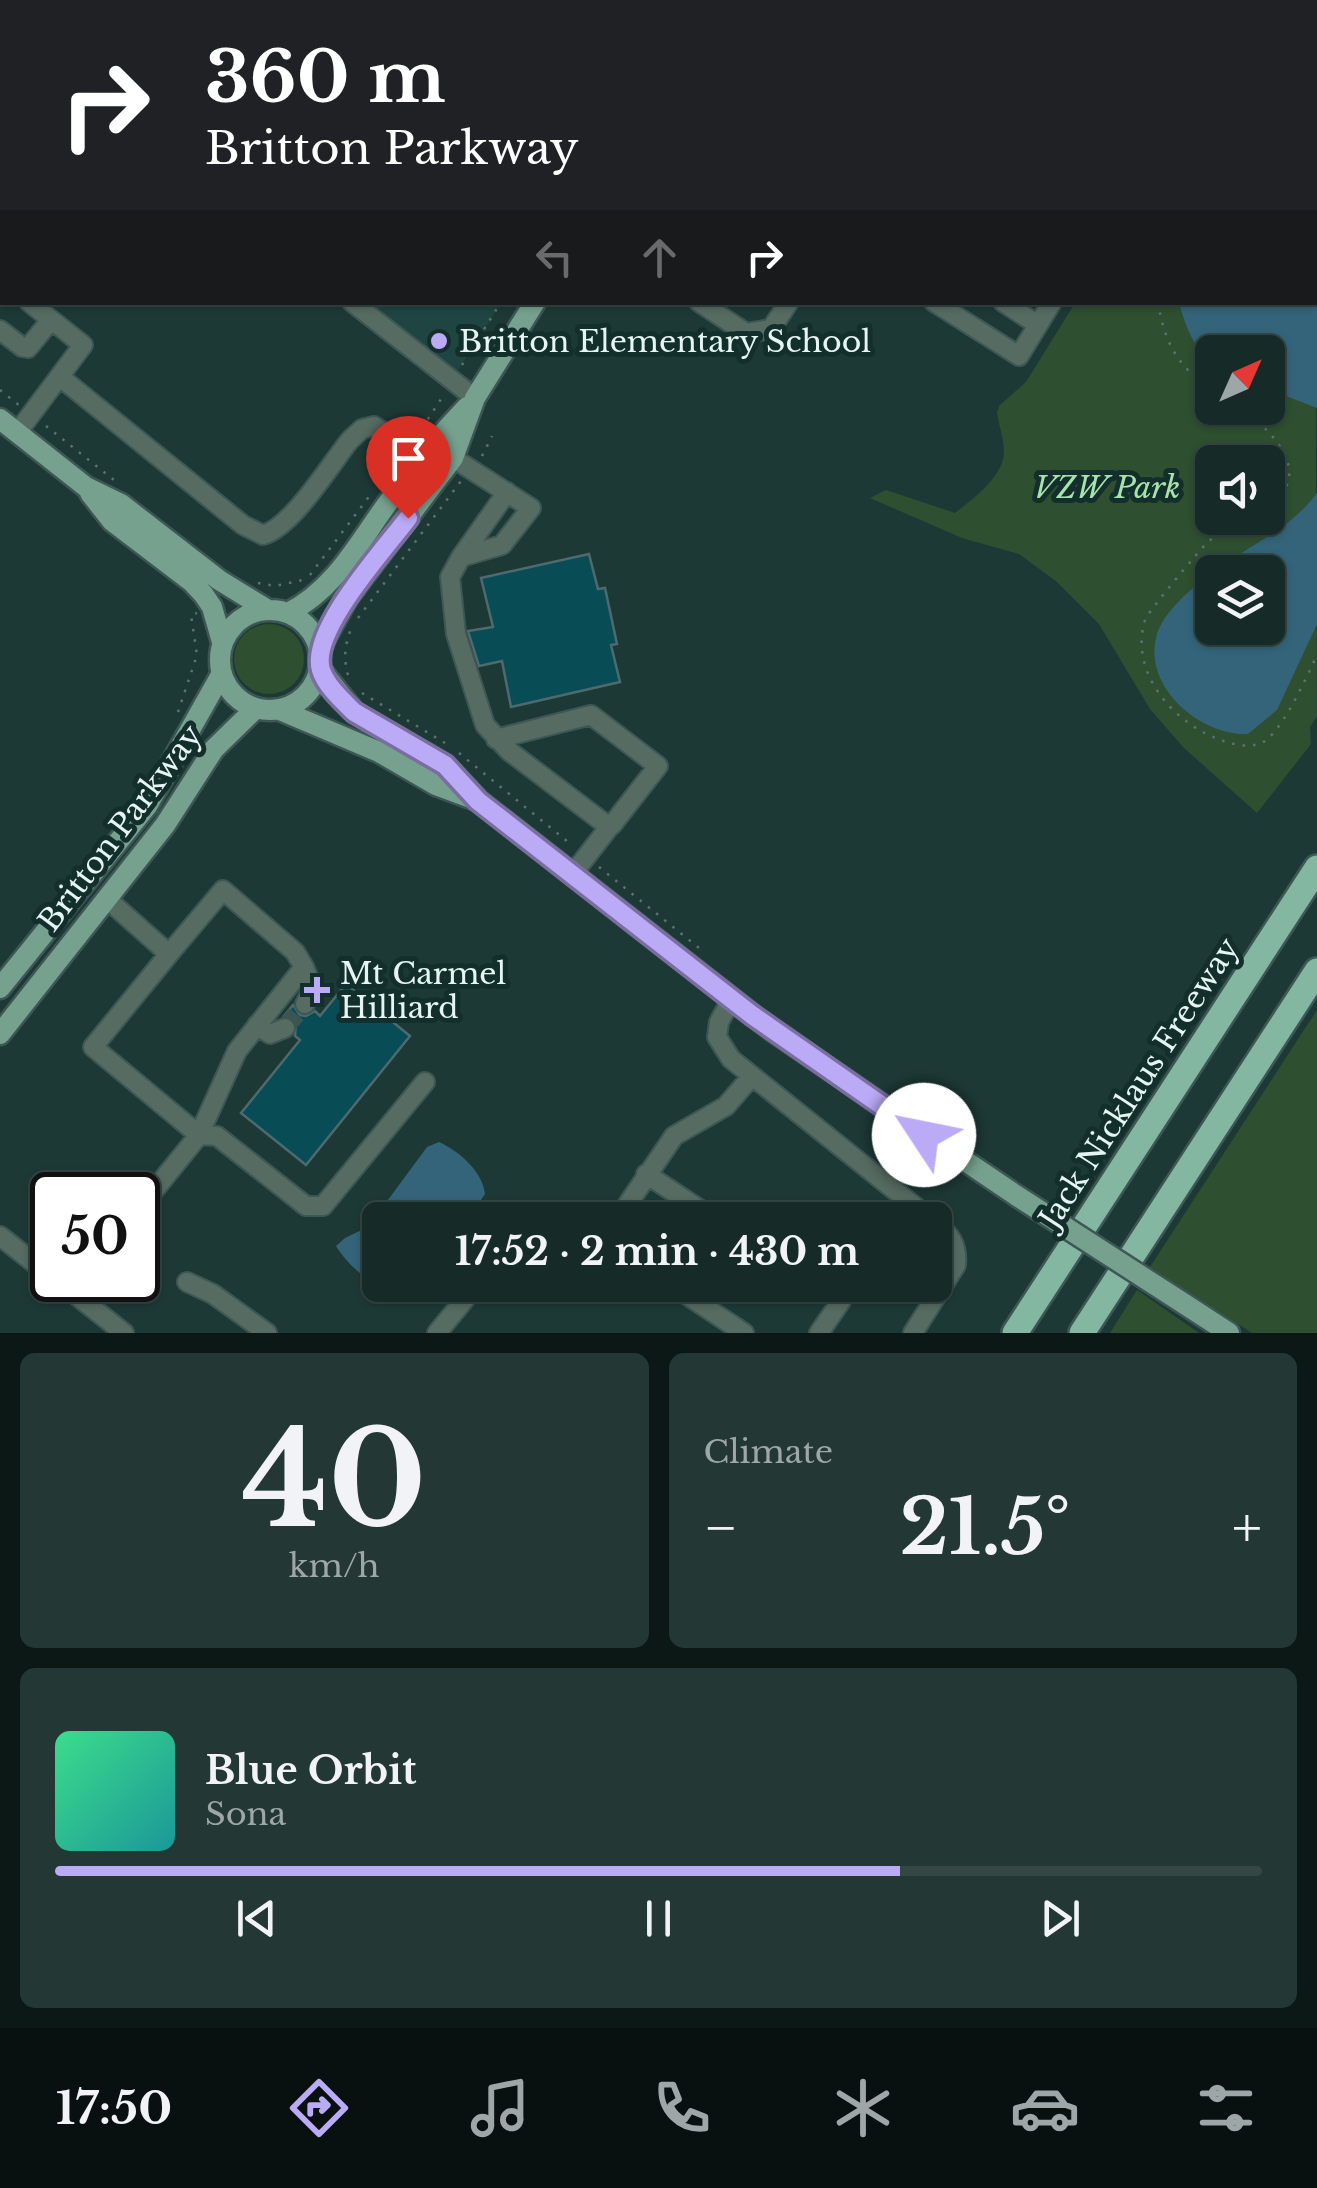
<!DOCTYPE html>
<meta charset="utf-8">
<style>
:root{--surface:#162b28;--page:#233734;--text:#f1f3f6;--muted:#9ea7a8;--line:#354745;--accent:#bbaaf6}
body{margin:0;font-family:"Libre Baskerville",serif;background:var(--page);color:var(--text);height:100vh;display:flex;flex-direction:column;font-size:38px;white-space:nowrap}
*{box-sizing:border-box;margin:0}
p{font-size:32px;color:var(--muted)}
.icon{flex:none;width:55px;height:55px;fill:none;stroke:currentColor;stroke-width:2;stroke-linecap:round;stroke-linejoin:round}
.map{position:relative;height:1333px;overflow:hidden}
.side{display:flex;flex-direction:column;gap:20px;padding:20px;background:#0c1816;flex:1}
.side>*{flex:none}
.banner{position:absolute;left:0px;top:0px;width:1318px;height:305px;box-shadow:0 2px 8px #0004,0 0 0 2px var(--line);background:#202124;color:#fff;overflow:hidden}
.needle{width:65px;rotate:45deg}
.controls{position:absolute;left:1195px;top:335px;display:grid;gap:20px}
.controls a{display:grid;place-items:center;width:90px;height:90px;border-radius:15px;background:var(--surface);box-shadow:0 2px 8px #0004,0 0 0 2px var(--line);font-size:50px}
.speed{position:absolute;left:30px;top:1172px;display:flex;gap:20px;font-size:50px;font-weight:700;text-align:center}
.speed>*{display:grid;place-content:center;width:130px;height:130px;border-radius:50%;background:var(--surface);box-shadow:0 2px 8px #0004,0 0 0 2px var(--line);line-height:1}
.speed .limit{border:5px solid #111;border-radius:15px;background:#fff;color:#111}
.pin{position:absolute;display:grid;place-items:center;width:85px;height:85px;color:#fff;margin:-102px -42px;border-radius:50% 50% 50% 0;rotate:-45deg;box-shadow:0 0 10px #0007}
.pin .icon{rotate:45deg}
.me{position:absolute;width:110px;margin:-55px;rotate:304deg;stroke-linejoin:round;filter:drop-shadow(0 0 8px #0008)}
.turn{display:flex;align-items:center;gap:35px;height:210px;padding:0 40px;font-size:45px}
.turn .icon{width:130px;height:130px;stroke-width:2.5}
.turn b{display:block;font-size:70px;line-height:85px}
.lanes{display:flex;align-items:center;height:95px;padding:0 40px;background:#0003;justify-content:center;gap:50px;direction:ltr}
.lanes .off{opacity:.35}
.big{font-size:75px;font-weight:800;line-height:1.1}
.side .card{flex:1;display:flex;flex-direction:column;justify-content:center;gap:15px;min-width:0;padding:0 35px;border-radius:15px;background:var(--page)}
.side .dial{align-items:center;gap:0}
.dial b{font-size:130px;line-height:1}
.song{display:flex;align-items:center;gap:30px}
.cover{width:120px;height:120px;border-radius:15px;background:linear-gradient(135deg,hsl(150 70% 55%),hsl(180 70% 35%))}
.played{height:10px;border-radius:5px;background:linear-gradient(90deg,var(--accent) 70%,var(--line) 70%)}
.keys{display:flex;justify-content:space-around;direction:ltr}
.heat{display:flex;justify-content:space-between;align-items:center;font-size:55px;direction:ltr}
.side .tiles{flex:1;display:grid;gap:20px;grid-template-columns:1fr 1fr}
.card:last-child{grid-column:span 2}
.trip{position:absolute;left:362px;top:1202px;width:590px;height:100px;border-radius:15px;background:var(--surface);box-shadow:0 2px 8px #0004,0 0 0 2px var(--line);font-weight:800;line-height:100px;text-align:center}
.tabs{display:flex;height:160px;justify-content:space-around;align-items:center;background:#091110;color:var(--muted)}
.tabs .icon{width:70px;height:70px}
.tabs .active{color:var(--accent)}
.tabs b{font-size:45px;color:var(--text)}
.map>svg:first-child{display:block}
</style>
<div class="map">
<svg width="1317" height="1333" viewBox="0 0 1317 1333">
<rect width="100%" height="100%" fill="#1d3936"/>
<path fill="#1f4542" d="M 0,0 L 689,0 L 2,2 L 2,76 Z
M 352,303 L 501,303 L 452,380 Z"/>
<path fill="#2f4f31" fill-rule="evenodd" d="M 1315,178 L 1317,716 L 1310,727 L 1311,744 L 1257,813 L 1184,748 L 1150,709 L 1099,624 L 1057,582 L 1019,554 L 962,538 L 870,498 L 886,490 L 955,513 C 972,500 1004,476 1004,452 C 1004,440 999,425 997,413 L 999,406 L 1026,382 L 1075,303 L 1315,302 ZM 1212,352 L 1268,352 L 1268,408 L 1212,408 ZM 1212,462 L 1268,462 L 1268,518 L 1212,518 ZM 1212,572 L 1268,572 L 1268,628 L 1212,628 Z
M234 659a35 35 0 1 1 70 0a35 35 0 1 1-70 0Z
M 1317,1010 L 1317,1333 L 1252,1333 L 1150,1267 Z
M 1137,1290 L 1199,1333 L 1110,1333 Z"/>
<path fill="#34647a" d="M 1315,255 L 1317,256 L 1317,408 L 1268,389 L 1268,352 L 1212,352 L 1212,366 C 1194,347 1186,328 1179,303 L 1315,302 Z
M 1317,493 L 1317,624 L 1277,710 L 1248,734 C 1202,736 1144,689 1156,638 C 1161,613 1193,587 1212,573 L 1212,628 L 1268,628 L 1268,572 L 1213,572 C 1248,546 1291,529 1317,493 Z
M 439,1142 C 459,1151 483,1172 485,1194 L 467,1220 L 380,1220 L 380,1285 L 412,1285 C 382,1297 351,1270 336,1246 L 345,1238 L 368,1227 L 427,1147 Z"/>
<path fill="#084d56" stroke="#4d6a6f" stroke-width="2.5" d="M 589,554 L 598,589 L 605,588 L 617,644 L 611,645 L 620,682 L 511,707 L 502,661 L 479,666 L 468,631 L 493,627 L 481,578 Z
M 346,984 L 410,1036 L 306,1165 L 241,1113 L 300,1040 L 295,1036 L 296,1022 L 284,1016 L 293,1005 L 300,1015 L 306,1016 L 315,1011 L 320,1016 Z"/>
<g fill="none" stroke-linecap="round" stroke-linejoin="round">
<path stroke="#3b5552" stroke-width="18" stroke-dasharray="18 9" stroke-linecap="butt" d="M 285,1028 L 305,1004"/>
<g stroke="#3d5754" stroke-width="22">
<path id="minor" d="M 60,0 L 60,2
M 894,0 L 898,2
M 973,0 L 977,2
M 1010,0 L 1011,2
M 1055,0 L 1057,2
M 1100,0 L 1102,2
M 396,2 L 398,0
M 831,2 L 832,0
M 1141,2 L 1145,0
M 0,26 L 2,28
M 0,127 L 2,130
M 0,159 L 2,156
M 1315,185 L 1317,197
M 0,280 L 2,282
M 352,302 L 475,398
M 699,302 L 746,333 L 771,329 L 789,302
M 934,302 L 1019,356 L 1052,302
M 1003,302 L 1038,325
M 0,330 L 22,347 L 28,348 L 51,320
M 60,377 L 243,525 L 263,535 C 292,527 330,465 350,440 L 362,429 L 374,426 L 422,457
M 17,433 L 83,345 L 29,302
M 453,458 L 531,508 L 502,545 L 461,557 L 450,577 L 456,634 L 485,725 L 509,751 L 608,826 L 612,825 L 658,766 L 591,715 L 496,739
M 461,557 L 507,492
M 572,875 L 610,826
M 107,899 L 169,954 L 93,1047 L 199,1135 L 217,1136 L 306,1206 L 323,1206 L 425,1082
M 304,967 L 313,989 L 305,1004
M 731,1000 L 719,1022 L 717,1037 L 731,1059 L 932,1220
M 257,1025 L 270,1034 L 285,1028
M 646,1174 L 716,1220
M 138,1210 L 199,1135 L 237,1051 L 304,967 L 295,952 L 223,890 L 169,954
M 617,1220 L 674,1136 L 726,1106 L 752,1076
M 0,1236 L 52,1277
M 57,1280 L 124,1333
M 187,1282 L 213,1294 L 267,1333
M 672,1285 L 744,1333
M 816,1285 L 841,1301 L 819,1333
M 702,1305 L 714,1285
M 437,1333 L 465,1299
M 913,1333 L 956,1265 C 958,1245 950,1234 935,1222"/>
</g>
<g stroke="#3d5754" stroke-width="25">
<path id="major" d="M 723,2 L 725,0
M 0,419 L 86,487 L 121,504 L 219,580 L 268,610
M 90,493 L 112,521 L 192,582 L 204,595 L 212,607 L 222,642
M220 660a50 50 0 1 1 100 0a50 50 0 1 1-100 0Z
M 288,613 C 334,590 358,544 387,504 C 412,469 438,437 467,407
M 319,649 L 348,597 L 453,458 L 475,398 L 535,302
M 320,669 L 355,713 L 445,765 L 479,801 L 773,1031 L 1017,1196
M 280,710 L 379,752 L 436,785 L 474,799
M 0,988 L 147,806 L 221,675
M 0,1034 L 165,825 L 214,749 L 255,709
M 1183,1303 L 1229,1333"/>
</g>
<g stroke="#3d5754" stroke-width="30">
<path id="highway" d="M 1015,1333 L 1317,868
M 1082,1333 L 1317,971"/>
</g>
<path stroke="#5b7370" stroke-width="2.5" stroke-dasharray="2.5 8" stroke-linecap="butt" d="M 687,2 L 689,0
M 1315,100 L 1317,104
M 1158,302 C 1164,341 1178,369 1212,388
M 462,365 L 501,302
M 0,390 L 20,406
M 1241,408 C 1272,431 1316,474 1268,506
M 46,426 L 114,480
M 422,428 L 445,393
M 482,456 L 492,436
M 1248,518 C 1234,525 1220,532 1208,542 C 1201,548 1147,613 1145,620 C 1128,675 1178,728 1227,742 C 1239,746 1254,748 1265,741 C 1285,726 1306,678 1317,655
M 310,575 L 371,494
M 258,583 L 275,586 L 303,580
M 358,618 L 461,481
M 348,675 C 343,658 345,645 351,629
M 362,693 L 445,743
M 178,712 L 197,655 L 191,615 L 197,613
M 459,753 L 573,846
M 599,867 L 699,948"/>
<use href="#minor" stroke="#566b62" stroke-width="18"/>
<use href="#major" stroke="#76a18f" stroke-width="20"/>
<use href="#highway" stroke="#83b7a1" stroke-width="25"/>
<g stroke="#3d5754" stroke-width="25" stroke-linecap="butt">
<path id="major-bridge" d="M 1017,1196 L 1183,1303"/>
</g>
<use href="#major-bridge" stroke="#76a18f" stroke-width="20"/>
</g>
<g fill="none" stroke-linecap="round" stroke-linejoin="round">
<g stroke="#7a6ea0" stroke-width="25">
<path id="route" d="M 408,518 C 385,549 309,631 321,670 C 326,686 343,701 354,712 L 445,765 L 478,801 L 752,1015 L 924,1135"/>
</g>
<use href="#route" stroke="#bbaaf6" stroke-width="18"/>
</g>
<g fill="#bbaaf6" stroke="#132f2c" stroke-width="4">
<circle cx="439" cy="341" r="10"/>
<path d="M312 975h10v10h10v10h-10v10h-10v-10h-10v-10h10z"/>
</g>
<g text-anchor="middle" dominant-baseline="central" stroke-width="10" stroke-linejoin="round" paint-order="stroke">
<g font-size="30" fill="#e5f5f3" stroke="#132f2c" text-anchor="start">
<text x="459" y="341">Britton Elementary School</text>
<text x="340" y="973">Mt Carmel<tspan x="340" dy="34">Hilliard</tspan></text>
</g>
<g font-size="30" font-style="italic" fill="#aae2ab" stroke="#132f2c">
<text x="1107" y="487">VZW Park</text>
</g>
<g font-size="30" fill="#e5f5f3" stroke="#132f2c">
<text transform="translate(120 828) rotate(-53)">Britton Parkway</text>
<text transform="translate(1139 1083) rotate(-57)">Jack Nicklaus Freeway</text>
</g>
</g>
</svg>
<div class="controls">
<a><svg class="needle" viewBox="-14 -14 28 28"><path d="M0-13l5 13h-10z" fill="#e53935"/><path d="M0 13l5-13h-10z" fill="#9ea7a8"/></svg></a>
<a><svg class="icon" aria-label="sound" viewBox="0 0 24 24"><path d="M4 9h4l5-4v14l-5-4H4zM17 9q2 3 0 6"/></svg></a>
<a><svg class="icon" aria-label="layers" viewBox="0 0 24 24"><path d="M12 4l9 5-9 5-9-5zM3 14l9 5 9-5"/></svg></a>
</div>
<div class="speed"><div class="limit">50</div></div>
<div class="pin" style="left:408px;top:518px;background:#d93025"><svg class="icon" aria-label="arrive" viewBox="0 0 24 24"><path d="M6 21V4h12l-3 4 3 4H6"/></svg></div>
<svg class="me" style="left:924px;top:1135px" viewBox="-20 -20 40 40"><circle r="19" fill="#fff"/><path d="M0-13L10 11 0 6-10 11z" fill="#bbaaf6"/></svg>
<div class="trip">17:52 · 2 min · 430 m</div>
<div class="banner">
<div class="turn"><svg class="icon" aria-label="right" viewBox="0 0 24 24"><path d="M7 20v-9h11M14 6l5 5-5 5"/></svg><div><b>360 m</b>Britton Parkway</div></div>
<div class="lanes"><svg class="icon off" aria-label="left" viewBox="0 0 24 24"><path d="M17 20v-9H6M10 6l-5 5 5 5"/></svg><svg class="icon off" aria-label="ahead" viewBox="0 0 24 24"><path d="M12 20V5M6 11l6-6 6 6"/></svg><svg class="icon" aria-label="right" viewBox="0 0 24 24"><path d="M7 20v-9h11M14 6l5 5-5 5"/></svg></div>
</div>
</div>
<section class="side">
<div class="tiles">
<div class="card dial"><b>40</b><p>km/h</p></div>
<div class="card"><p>Climate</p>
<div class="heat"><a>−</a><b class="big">21.5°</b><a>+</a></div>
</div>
<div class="card">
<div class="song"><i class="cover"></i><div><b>Blue Orbit</b><p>Sona</p></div></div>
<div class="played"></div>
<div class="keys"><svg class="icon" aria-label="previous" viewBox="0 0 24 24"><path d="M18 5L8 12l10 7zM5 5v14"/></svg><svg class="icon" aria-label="pause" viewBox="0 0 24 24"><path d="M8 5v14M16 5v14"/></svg><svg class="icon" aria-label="next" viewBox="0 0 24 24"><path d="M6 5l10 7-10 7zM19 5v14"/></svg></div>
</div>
</div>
</section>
<nav class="tabs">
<b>17:50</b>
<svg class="icon active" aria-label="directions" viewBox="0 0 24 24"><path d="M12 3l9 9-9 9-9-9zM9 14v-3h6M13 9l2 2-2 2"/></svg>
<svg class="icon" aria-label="music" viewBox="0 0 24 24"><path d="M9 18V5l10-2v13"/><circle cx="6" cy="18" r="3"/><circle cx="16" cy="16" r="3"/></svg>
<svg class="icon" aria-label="phone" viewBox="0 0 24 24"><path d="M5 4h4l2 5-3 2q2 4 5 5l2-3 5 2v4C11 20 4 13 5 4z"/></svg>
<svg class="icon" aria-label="climate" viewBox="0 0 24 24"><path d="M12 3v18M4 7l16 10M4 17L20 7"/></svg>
<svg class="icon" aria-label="car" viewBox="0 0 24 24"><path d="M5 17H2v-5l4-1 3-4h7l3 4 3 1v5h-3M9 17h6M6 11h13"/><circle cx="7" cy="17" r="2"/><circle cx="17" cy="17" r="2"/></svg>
<svg class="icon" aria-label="filters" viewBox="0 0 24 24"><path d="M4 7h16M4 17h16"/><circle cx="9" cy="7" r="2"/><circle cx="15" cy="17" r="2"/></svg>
</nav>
